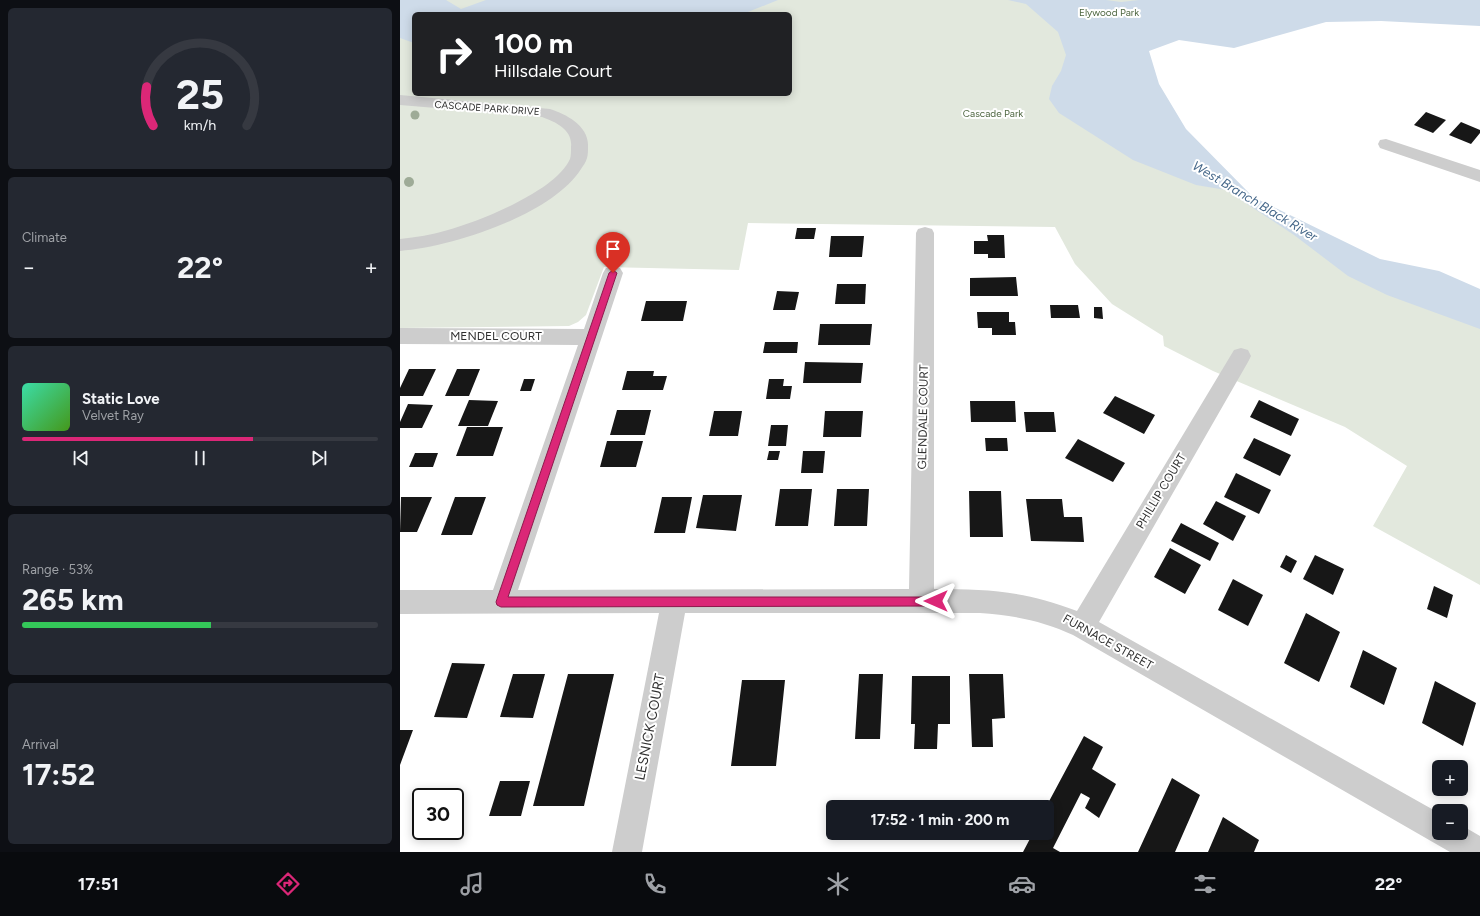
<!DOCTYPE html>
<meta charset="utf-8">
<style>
:root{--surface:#171b24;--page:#242831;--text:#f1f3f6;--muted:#9ea1a6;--line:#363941;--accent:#db2777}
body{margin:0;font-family:Figtree,sans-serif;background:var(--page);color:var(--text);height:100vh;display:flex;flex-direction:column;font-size:15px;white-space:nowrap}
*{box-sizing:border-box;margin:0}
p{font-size:13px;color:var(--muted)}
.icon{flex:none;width:22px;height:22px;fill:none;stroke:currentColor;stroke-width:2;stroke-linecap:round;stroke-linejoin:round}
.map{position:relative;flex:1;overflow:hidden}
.side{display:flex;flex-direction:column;gap:8px;padding:8px;background:#0d0f14;width:400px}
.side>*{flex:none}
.guide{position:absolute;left:12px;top:12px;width:380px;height:84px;border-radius:6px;box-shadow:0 2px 10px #0003;background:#202124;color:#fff;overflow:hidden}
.fabs{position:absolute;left:1032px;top:760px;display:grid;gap:8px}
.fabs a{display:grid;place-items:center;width:36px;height:36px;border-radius:6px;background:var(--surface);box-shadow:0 2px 10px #0003;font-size:20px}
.speed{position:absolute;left:12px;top:788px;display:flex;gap:8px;font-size:20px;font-weight:700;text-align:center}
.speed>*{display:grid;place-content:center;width:52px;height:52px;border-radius:50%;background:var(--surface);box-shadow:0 2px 10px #0003;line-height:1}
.speed .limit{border:2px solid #111;border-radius:6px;background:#fff;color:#111}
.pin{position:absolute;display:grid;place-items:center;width:34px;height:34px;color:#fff;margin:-41px -17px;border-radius:50% 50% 50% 0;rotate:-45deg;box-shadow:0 0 4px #0007}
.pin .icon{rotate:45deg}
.me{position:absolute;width:44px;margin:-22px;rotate:270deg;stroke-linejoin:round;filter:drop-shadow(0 0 3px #0008)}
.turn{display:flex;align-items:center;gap:14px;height:84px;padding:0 16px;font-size:18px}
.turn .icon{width:52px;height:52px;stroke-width:2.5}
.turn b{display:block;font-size:28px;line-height:34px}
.big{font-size:30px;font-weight:700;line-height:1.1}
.side .tile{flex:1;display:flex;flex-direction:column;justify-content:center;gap:6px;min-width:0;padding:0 14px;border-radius:6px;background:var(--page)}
.side .dial{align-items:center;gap:0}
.dial svg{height:104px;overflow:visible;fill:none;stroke:var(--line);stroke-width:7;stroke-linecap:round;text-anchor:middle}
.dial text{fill:var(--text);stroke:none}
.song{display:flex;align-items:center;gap:12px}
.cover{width:48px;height:48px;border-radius:6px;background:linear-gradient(135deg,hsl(160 70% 55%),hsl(100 70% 35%))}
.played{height:4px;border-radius:2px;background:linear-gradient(90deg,var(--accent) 65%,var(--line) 65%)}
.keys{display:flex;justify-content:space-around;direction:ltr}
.heat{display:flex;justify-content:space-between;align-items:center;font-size:22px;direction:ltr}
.charge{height:6px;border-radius:3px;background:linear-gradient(90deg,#34c759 53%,var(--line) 0)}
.trip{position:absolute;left:426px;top:800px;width:228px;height:40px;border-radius:6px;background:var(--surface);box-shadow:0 2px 10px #0003;font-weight:700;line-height:40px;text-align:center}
.tabs{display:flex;height:64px;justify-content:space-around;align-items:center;background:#090b0e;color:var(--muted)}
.tabs .icon{width:28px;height:28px}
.tabs .active{color:var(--accent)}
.tabs b{font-size:18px;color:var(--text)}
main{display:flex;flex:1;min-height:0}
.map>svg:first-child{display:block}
</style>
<main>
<section class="side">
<div class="tile dial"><svg viewBox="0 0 100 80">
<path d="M14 69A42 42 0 1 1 86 69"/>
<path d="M14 69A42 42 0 0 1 9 39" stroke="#db2777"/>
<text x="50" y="56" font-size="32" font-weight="700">25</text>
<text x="50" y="72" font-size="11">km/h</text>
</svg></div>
<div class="tile"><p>Climate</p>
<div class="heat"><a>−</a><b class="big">22°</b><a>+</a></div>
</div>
<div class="tile">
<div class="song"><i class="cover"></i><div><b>Static Love</b><p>Velvet Ray</p></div></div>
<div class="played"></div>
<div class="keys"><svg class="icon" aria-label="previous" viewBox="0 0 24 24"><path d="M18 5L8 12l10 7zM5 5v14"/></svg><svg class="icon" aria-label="pause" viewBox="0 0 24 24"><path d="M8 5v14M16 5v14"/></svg><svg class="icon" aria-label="next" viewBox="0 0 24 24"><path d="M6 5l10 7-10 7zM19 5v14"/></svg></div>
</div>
<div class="tile"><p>Range · 53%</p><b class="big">265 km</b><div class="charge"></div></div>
<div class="tile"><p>Arrival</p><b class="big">17:52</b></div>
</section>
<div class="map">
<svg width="1080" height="852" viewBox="0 0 1080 852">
<rect width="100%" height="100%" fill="#fff"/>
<path fill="#e2e8dd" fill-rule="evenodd" d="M 0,0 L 1058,0 L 704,26 L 755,141 L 962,265 L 1080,312 L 1080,585 L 973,526 L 1007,466 L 945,427 L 813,371 L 764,346 L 763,336 L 712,304 L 675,264 L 655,227 L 348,223 L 339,270 L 204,267 L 186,315 L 178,322 L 169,326 L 0,328 ZM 14,14 L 390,14 L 390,94 L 14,94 Z"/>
<path fill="#cedbe9" d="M 0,0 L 46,0 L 61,9 L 86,0 L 378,0 L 343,14 L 14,14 L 14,43 L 0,38 Z
M 608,0 L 706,0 L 721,2 L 739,0 L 1080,0 L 1080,26 L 981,21 L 926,22 L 834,48 L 779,40 L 749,51 L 759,84 L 786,129 L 853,197 L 980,259 L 1039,271 L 1080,289 L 1080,329 L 987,295 L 948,276 L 894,235 L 826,190 L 796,185 L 733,160 L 659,113 L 649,99 L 652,86 L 661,71 L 666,55 L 658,32 L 626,4 Z"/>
<path fill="#171717" d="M 1026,112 L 1046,120 L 1033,133 L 1014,125 Z
M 1061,122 L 1080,130 L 1080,133 L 1071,144 L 1049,135 Z
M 397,228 L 416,228 L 414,239 L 395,239 Z
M 587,235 L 604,235 L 605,258 L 588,258 L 588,254 L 574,254 L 574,241 L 588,241 Z
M 431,236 L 464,236 L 462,257 L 429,257 Z
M 616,277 L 618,296 L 570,296 L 570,278 Z
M 437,284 L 466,284 L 465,304 L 435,304 Z
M 377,291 L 399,292 L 395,310 L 373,310 Z
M 246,301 L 287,301 L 283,321 L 241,321 Z
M 650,305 L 678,305 L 680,318 L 651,318 Z
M 694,307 L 702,307 L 703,319 L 694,318 Z
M 577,312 L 609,312 L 609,322 L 615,322 L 616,335 L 592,335 L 592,328 L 578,328 Z
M 420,324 L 472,324 L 470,345 L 418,345 Z
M 365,342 L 398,342 L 397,353 L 363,353 Z
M 405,362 L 463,363 L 461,383 L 403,383 Z
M 9,369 L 36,369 L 23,396 L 0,396 L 0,388 Z
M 57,369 L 80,369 L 69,396 L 45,396 Z
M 227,371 L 254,371 L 253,376 L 267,376 L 263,390 L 222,390 Z
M 124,379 L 135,379 L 131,391 L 120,391 Z
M 369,379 L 384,379 L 383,386 L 392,386 L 390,399 L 366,399 Z
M 715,396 L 755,415 L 744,434 L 703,413 Z
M 69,400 L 98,401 L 88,426 L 58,426 Z
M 859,400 L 899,419 L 891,436 L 850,417 Z
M 570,401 L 615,401 L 616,422 L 571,422 Z
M 8,404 L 33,405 L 22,428 L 0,428 L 0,422 Z
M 217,410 L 251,410 L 245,435 L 210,435 Z
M 314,411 L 342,411 L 338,436 L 309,436 Z
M 425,411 L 463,411 L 461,437 L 423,437 Z
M 624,412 L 654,412 L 656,432 L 626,432 Z
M 371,425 L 388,425 L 386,446 L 368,446 Z
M 67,427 L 103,427 L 93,456 L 56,456 Z
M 585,438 L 607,438 L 608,451 L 586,451 Z
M 854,438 L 891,455 L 880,476 L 843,458 Z
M 678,439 L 725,463 L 713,482 L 665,458 Z
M 207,441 L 243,441 L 236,467 L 200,467 Z
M 369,451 L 380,451 L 378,460 L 367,460 Z
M 403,451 L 425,451 L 423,473 L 401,473 Z
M 15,453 L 38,453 L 33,467 L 9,467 Z
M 836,473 L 871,490 L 859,514 L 824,497 Z
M 380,489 L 412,489 L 408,526 L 375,526 Z
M 437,489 L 469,489 L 467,526 L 434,526 Z
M 569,491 L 601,491 L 603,537 L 570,537 Z
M 303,495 L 342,495 L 336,531 L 296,528 Z
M 1,497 L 32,497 L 17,532 L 0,532 Z
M 55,497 L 86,497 L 72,535 L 41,535 Z
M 262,497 L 292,497 L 285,533 L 254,533 Z
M 626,499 L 662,499 L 664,517 L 682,517 L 684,542 L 631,541 Z
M 816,501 L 846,516 L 833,541 L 803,524 Z
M 781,523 L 819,543 L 810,561 L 771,541 Z
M 770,548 L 801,565 L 785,594 L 754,577 Z
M 886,555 L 897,561 L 891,573 L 880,567 Z
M 915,555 L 944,569 L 933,595 L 903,579 Z
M 833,579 L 863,595 L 848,626 L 818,610 Z
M 1034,586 L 1053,595 L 1047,618 L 1027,609 Z
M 906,613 L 940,632 L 919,682 L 884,663 Z
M 963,650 L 997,668 L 984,705 L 950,687 Z
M 52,663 L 85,664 L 67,718 L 34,717 Z
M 113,674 L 145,674 L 133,718 L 100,717 Z
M 168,674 L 214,674 L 184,806 L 133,806 Z
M 459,674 L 483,674 L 480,739 L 455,739 Z
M 569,674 L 603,674 L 605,718 L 592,719 L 593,747 L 572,747 Z
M 512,676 L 550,676 L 550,724 L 538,724 L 537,749 L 514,749 L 515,724 L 511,724 Z
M 342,680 L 385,680 L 376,766 L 331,766 Z
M 1035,681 L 1076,703 L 1063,746 L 1022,723 Z
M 0,730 L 13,730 L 0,765 Z
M 684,736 L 703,747 L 692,769 L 716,784 L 699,818 L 685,808 L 690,798 L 681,793 L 653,848 L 660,852 L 623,852 L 633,833 L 647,833 L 646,807 Z
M 772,778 L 800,795 L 775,852 L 738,852 Z
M 100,781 L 130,781 L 121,816 L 89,816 Z
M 823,817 L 859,840 L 854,852 L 808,852 Z"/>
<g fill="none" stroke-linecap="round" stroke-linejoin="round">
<path fill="#cdcdcd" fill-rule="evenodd" d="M 0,95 L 150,109 C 166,114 189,126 188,146 C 188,150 188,155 187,158 C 186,162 183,166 181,169 C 152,215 52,247 0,251 L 0,239 C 16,237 32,235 48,230 C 80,221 156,191 170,159 C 171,156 171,151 171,147 C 173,130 156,122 142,117 L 0,105 Z
M 986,139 L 1080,170 L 1080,182 L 980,148 L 978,144 L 980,140 Z
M 525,227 L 532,229 L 534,233 L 534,589 C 589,589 624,591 677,611 L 834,350 L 841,348 L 848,350 L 851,356 L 848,362 L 699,622 L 1039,813 L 1039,833 L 1061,833 L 1061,825 L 1080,836 L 1080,852 L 1050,852 L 673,635 C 643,621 613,615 580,613 L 285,613 L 242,852 L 212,852 L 259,613 L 0,614 L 0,590 L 93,590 L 178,345 L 0,344 L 0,328 L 184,329 L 203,273 L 206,268 L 213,266 L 220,268 L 223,273 L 118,590 L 509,589 L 516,233 L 518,229 Z"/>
</g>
<g fill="#9eab97">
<circle cx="15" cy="115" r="4.5"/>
<circle cx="9" cy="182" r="5"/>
</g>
<path fill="#db2777" stroke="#8e194d" d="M 213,270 L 217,273 L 108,597 L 536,597 L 539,598 L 541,601 L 539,605 L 536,606 L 101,607 L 97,605 L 96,602 L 209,273 Z"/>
<g text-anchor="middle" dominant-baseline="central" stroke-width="4" stroke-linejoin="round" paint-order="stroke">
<g font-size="10" fill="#4f6742" stroke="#fff">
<text x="709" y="12">Elywood Park</text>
<text x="593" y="113">Cascade Park</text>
</g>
<g font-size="10" fill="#303030" stroke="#fff">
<text transform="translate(87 108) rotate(4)">CASCADE PARK DRIVE</text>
</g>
<g font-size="12" fill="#303030" stroke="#fff">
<text x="96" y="336">MENDEL COURT</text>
<text transform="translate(523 417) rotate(-89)">GLENDALE COURT</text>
<text transform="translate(761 491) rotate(-59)">PHILLIP COURT</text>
<text transform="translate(708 642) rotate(29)">FURNACE STREET</text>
</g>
<g font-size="13" font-style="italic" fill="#46688a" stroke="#fff">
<text transform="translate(855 201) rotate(31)">West Branch Black River</text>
</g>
<g font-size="14" fill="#303030" stroke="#fff">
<text transform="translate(250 727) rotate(-79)">LESNICK COURT</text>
</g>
</g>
</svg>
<div class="fabs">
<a>+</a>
<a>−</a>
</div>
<div class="speed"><div class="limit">30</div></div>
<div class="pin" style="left:213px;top:273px;background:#d93025"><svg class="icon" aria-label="arrive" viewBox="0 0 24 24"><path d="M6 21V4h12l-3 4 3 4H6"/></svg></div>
<svg class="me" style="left:536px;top:601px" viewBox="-20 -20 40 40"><path d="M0-17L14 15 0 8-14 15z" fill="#db2777" stroke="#fff" stroke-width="4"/></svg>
<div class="trip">17:52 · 1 min · 200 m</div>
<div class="guide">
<div class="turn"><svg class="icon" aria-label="right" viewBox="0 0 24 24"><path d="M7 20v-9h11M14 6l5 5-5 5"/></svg><div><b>100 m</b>Hillsdale Court</div></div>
</div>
</div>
</main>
<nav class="tabs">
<b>17:51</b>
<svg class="icon active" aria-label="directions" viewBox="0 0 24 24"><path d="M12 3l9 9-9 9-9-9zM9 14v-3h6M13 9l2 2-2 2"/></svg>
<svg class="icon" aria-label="music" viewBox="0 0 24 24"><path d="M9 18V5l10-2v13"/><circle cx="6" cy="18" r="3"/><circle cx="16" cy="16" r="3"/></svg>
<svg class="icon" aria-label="phone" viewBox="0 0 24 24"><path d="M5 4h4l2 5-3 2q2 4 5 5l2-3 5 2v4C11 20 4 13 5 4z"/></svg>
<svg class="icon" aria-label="climate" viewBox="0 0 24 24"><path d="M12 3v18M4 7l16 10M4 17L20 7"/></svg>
<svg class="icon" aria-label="car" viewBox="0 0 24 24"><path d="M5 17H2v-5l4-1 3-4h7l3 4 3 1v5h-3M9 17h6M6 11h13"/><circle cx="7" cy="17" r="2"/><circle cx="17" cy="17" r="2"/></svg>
<svg class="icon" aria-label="filters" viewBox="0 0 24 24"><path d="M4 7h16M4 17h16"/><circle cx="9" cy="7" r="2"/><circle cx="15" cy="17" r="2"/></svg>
<b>22°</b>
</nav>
